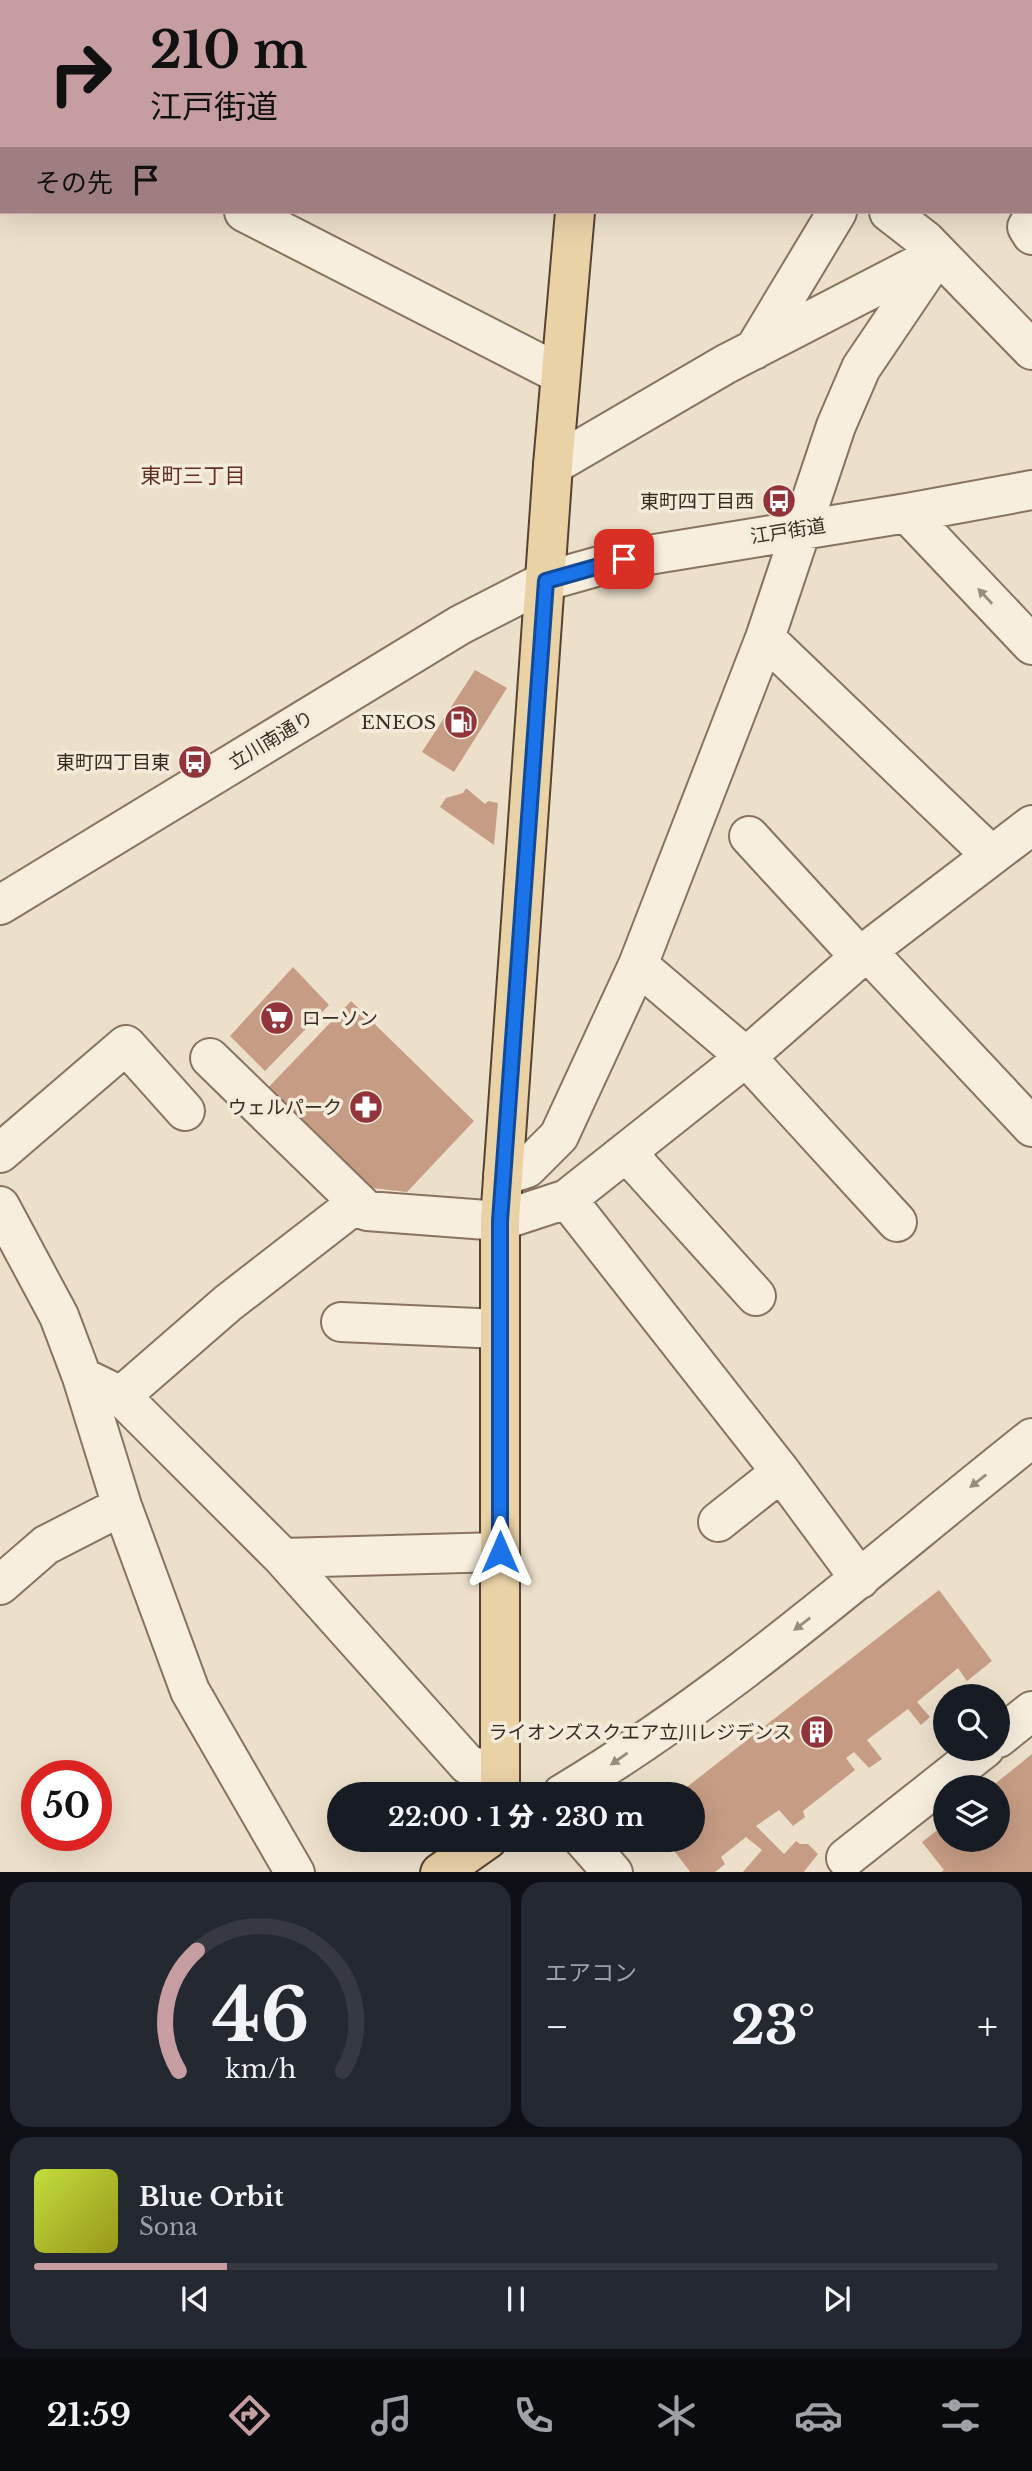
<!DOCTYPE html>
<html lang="ja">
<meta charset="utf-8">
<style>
:root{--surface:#171b24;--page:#242831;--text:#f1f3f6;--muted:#9ea1a6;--line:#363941;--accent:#c69ea2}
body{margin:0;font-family:"Libre Baskerville","Noto Sans JP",serif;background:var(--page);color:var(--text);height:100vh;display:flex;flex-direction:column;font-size:26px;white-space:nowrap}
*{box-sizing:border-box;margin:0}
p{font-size:23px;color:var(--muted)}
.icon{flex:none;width:38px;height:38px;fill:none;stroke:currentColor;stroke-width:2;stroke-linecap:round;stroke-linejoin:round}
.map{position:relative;height:1872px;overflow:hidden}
.sheet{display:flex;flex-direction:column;gap:10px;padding:10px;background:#0d0f14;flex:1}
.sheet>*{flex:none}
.banner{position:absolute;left:0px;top:0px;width:1032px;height:214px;box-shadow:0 7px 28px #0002;background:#c69ea2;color:#111;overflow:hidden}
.controls{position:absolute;left:933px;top:1684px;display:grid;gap:14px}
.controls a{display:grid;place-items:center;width:77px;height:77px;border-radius:50%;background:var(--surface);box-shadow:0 7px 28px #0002;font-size:35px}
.speed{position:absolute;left:21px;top:1760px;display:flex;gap:14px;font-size:35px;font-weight:700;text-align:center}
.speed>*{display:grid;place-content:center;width:91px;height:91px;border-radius:50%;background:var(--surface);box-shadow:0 7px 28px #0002;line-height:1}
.speed .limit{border:10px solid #d22;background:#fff;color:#111}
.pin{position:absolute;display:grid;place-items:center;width:60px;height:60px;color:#fff;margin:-30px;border-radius:14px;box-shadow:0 4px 10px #0006}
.me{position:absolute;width:77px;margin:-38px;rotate:0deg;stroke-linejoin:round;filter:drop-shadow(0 0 5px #0008)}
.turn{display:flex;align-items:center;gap:24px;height:147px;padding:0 35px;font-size:32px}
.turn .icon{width:91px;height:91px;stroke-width:2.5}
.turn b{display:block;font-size:49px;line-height:60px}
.then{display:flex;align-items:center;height:66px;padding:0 35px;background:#0003;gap:14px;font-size:26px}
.big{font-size:52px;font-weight:800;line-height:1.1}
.sheet .card{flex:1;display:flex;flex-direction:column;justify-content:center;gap:10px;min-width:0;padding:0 24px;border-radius:21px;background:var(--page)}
.sheet .dial{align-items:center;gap:0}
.dial svg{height:182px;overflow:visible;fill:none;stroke:var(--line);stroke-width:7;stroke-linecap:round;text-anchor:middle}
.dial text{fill:var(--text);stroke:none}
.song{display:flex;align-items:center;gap:21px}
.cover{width:84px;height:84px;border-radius:10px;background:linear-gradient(135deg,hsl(70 70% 55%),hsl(60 70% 35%))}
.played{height:7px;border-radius:4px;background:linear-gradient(90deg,var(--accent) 20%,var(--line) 20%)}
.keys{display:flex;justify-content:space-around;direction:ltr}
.heat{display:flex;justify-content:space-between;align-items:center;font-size:38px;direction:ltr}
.sheet .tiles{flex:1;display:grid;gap:10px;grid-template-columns:1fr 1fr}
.card:last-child{grid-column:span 2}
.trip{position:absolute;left:327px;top:1782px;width:378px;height:70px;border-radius:35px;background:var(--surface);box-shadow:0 7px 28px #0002;font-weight:800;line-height:70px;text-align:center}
.menu{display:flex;height:112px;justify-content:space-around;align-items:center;background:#090b0e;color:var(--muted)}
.menu .icon{width:49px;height:49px}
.menu .current{color:var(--accent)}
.menu b{font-size:32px;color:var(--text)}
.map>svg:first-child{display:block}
</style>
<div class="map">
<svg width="1032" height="1873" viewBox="0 0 1032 1873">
<rect width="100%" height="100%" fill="#ece0cb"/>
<path fill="#c69c84" d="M 475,670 L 507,688 L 454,772 L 422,752 Z
M 466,788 L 485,804 L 488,801 L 498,803 L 494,845 L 440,807 L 446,798 L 463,793 Z
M 293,967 L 329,1005 L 265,1071 L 230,1036 Z
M 351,1001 L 474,1121 L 407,1192 L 364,1187 L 265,1091 Z
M 939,1590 L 992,1661 L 967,1681 L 958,1668 L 917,1702 L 930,1717 L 921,1725 L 908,1709 L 867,1740 L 882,1759 L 869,1768 L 854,1752 L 846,1758 L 855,1770 L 803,1811 L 805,1817 L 793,1826 L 779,1810 L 756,1826 L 784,1854 L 796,1841 L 800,1844 L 808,1844 L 818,1854 L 803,1873 L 742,1873 L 762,1850 L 746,1837 L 721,1857 L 725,1864 L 714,1873 L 691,1873 L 669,1844 L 663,1850 L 655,1848 L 648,1839 L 693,1839 L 693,1794 L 678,1794 Z
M 1032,1754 L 1032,1873 L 940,1873 L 944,1870 L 922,1842 L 945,1824 L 945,1839 L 998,1839 L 998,1787 L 991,1787 Z"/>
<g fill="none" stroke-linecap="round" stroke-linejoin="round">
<g stroke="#877360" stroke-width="42">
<path id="minor" d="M 374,2 L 376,0
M 954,2 L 955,0
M 0,92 L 2,93
M 244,212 L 560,374
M 889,212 L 925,240 L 1032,350
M 1032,219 L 1027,227 L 1032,235
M 754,350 L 837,212
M 553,465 L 726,364 L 933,257
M 907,513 L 1032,645
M 765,638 L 991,855
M 749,836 L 861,958
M 0,905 L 460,625 L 546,581 L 624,559 L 907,513 L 1032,490
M 867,951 L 1032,1127
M 638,965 L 746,1057 L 897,1222
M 210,1058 L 367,1211 L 500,1221 L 567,1199 L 746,1057 L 867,951 L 1032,825
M 626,1152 L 756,1296
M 0,1153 L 126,1045 L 185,1111
M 503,1176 L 527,1168 L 559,1136 L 638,965 L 765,638 L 836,426 L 861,368 L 938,254
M 567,1199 L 781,1472
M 0,1206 L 59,1316 L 82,1377 L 122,1506 L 190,1691 L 295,1873
M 341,1322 L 500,1329
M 82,1377 L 121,1396 L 283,1558 L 468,1765 L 500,1773
M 121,1396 L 228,1303 L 357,1203
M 718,1522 L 781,1472 L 860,1579
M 283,1558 L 500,1552
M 0,1585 L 46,1545 L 122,1506
M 998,1738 L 1032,1711
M 562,1794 C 731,1693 878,1560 1032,1438
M 583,1839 L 613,1873
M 846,1858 L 985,1748"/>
</g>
<g stroke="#564234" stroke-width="42">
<path id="major" d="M 594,2 L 594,0
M 500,1794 L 500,1221 L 553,465 L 575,212
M 440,1873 L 488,1839"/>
</g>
<use href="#minor" stroke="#f7eede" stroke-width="38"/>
<use href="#major" stroke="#ead2a7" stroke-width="38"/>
</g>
<defs><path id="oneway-solid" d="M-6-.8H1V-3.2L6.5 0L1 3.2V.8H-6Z" transform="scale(1.75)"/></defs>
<g fill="#988d80">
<use href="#oneway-solid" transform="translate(985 596) rotate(-133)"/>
<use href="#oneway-solid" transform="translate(978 1481) rotate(142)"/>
<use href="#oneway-solid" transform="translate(802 1624) rotate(142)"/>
<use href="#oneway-solid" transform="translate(619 1759) rotate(145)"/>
</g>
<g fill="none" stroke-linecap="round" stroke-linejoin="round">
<g stroke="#114b97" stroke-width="18">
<path id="route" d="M 500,1552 L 500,1221 L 546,581 L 624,559"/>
</g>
<use href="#route" stroke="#1a73e8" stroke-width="12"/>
</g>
<defs>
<g id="bus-disc" transform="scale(1.75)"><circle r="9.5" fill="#91353b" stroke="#f4ebda"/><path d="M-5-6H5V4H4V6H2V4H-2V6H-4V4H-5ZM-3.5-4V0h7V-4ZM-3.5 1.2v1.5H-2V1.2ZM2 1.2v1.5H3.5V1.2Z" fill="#fff"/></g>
<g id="fuel-disc" transform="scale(1.75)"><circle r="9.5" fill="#91353b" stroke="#f4ebda"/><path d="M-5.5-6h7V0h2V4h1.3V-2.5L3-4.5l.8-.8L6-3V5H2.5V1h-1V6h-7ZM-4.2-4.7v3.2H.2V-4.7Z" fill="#fff"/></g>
<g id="supermarket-disc" transform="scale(1.75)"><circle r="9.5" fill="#91353b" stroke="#f4ebda"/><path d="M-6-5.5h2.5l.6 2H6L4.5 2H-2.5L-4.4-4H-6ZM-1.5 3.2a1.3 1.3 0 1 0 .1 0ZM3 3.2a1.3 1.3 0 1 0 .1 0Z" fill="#fff"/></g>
<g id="pharmacy-disc" transform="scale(1.75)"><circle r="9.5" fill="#91353b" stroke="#f4ebda"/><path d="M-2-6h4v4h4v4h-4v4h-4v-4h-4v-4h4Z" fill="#fff"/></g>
<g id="building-disc" transform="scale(1.75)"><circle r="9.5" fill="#91353b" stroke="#f4ebda"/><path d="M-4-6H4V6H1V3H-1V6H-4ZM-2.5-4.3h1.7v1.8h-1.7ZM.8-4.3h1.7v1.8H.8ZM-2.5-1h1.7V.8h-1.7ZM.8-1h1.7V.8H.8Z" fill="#fff"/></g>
</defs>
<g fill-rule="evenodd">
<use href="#bus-disc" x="779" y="501"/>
<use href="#fuel-disc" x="461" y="722"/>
<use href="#bus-disc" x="195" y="762"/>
<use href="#supermarket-disc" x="277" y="1018"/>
<use href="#pharmacy-disc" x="366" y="1107"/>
<use href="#building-disc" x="817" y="1732"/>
</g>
<g text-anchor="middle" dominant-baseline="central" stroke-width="7" stroke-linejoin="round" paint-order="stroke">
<g font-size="19" fill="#392c22" stroke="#f4ebda" text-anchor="end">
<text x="754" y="501">東町四丁目西</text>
<text x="436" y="722">ENEOS</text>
<text x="170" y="762">東町四丁目東</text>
<text x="302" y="1018" text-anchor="start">ローソン</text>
<text x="342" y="1107">ウェルパーク</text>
<text x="792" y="1732">ライオンズスクエア立川レジデンス</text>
</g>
<g font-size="19" fill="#392c22" stroke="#f4ebda">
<text transform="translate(788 531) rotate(-9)">江戸街道</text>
<text transform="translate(271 740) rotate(-31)">立川南通り</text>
</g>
<g font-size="21" fill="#622f25" stroke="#f4ebda">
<text x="193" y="476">東町三丁目</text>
</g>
</g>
</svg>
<div class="controls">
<a><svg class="icon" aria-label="search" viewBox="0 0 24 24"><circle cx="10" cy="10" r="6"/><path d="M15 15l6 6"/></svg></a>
<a><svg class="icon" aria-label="layers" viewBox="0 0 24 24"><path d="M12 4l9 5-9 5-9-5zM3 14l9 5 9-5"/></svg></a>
</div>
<div class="speed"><div class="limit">50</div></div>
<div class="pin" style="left:624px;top:559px;background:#d93025"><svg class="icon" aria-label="arrive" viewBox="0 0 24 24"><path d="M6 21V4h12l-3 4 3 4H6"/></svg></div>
<svg class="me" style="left:500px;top:1552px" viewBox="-20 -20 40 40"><path d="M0-17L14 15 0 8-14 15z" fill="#1a73e8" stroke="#fff" stroke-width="4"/></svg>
<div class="trip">22:00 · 1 分 · 230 m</div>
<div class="banner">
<div class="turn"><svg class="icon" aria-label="right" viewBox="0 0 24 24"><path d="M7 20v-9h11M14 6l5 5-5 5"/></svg><div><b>210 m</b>江戸街道</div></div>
<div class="then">その先<svg class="icon" aria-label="arrive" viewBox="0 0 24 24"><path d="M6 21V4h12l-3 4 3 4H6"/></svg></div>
</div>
</div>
<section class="sheet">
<div class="tiles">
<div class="card dial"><svg viewBox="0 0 100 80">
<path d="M14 69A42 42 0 1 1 86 69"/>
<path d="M14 69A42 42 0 0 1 22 16" stroke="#c69ea2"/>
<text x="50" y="56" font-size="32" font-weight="700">46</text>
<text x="50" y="72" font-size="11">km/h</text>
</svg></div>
<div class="card"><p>エアコン</p>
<div class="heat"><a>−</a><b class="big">23°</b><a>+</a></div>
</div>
<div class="card">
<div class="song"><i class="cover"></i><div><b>Blue Orbit</b><p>Sona</p></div></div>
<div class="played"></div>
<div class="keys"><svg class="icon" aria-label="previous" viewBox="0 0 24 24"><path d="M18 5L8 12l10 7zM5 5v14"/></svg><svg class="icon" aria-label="pause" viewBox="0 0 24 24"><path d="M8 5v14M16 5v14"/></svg><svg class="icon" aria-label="next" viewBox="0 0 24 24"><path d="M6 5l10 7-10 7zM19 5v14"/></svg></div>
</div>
</div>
</section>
<nav class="menu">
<b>21:59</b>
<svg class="icon current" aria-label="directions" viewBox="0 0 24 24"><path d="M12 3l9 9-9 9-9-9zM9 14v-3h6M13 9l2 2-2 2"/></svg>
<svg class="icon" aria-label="music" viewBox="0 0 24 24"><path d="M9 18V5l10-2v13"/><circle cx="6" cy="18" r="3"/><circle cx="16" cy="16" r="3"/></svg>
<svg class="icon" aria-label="phone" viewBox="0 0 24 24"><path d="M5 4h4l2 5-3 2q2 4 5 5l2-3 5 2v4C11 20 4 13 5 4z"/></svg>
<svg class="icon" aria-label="climate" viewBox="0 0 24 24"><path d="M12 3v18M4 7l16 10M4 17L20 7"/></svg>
<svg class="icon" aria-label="car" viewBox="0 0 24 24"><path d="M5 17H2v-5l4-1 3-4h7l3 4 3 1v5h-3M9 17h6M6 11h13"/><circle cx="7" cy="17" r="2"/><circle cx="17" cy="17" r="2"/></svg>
<svg class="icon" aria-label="filters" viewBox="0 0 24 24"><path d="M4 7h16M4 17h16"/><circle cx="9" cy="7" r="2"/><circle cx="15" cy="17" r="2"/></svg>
</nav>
